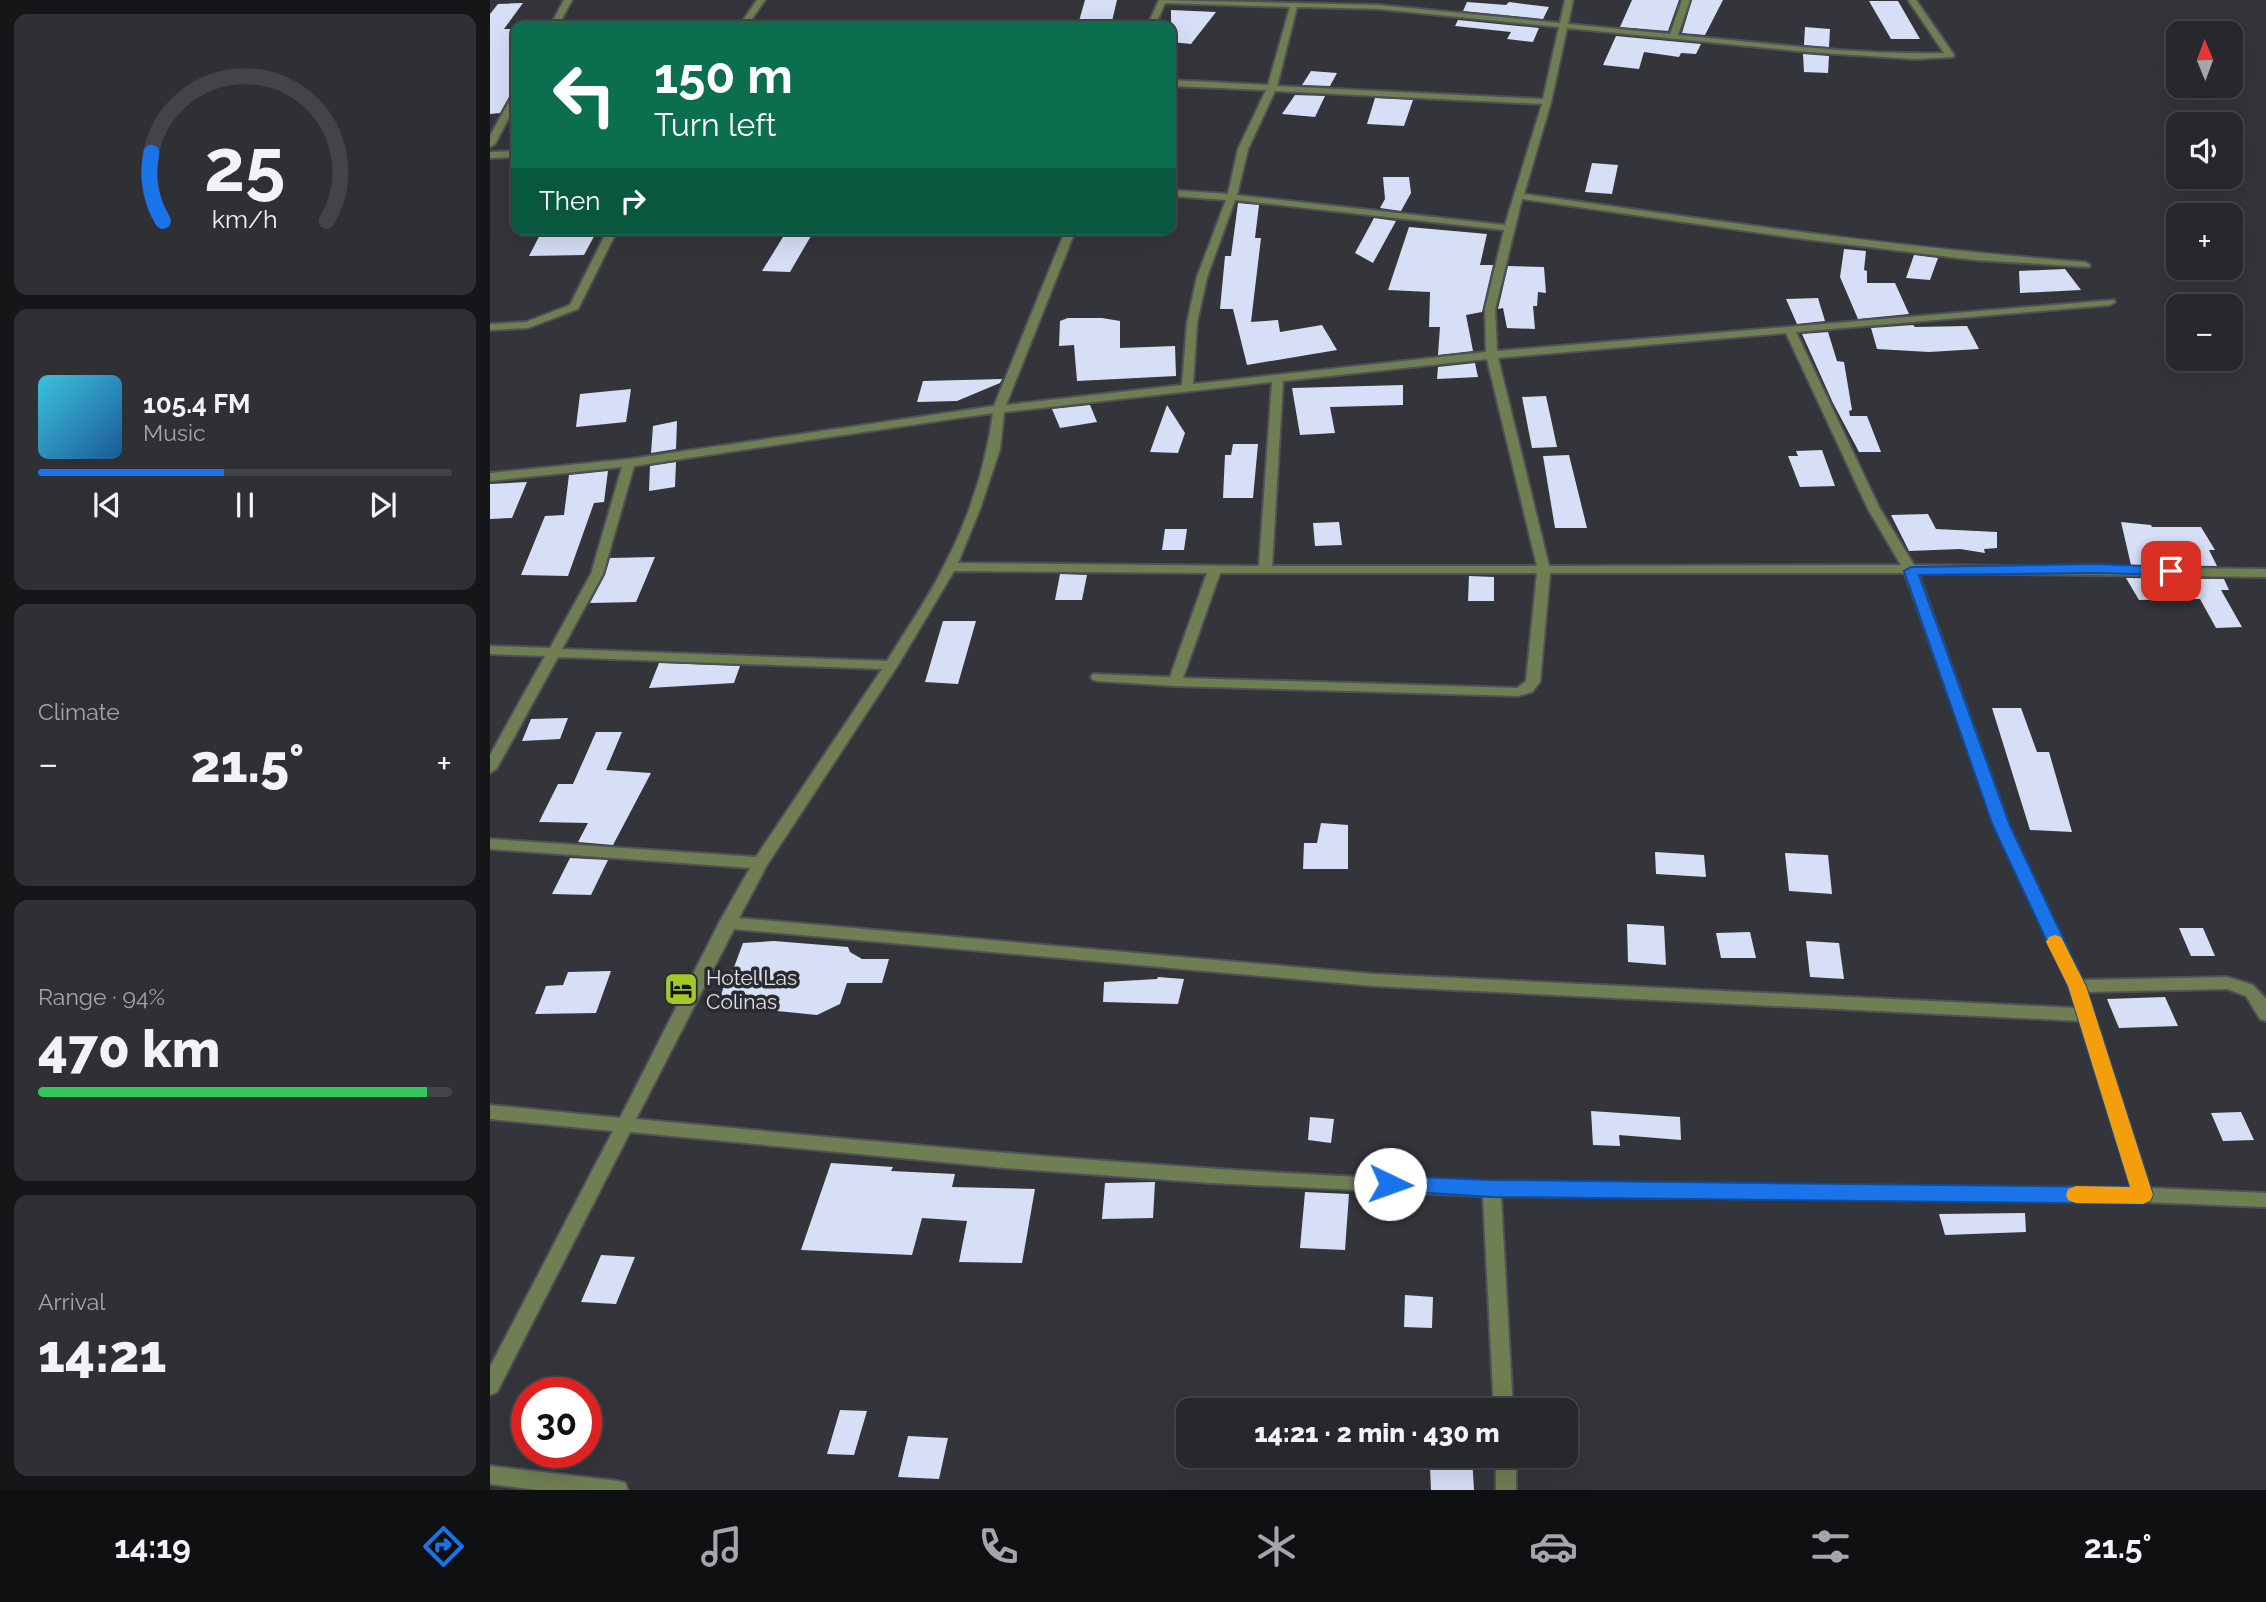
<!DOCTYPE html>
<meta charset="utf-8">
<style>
:root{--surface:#26282c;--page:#2e3034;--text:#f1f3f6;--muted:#a4a6a9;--line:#424448;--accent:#1a73e8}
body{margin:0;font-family:Raleway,sans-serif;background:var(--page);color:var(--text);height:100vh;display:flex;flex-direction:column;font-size:26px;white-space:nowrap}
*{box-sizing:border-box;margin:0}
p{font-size:23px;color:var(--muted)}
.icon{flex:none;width:38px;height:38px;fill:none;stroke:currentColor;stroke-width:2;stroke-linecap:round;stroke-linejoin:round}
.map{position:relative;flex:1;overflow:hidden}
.panel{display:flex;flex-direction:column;gap:14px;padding:14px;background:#151618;width:490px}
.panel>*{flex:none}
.banner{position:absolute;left:21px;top:21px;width:665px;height:214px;border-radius:14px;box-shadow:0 7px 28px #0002,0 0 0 2px var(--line);background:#0b6e4f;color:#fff;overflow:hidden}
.needle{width:46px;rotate:359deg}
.tools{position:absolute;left:1676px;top:21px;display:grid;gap:14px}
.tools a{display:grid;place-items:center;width:77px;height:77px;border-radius:14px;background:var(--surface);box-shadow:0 7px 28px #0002,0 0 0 2px var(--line);font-size:35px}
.speed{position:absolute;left:21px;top:1377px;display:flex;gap:14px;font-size:35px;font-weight:700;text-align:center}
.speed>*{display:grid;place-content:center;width:91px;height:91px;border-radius:50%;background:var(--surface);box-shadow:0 7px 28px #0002,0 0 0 2px var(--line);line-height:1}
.speed .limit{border:10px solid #d22;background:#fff;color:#111}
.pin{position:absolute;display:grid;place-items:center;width:60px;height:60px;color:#fff;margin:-30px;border-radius:14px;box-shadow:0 4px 10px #0006}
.me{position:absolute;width:77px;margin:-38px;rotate:93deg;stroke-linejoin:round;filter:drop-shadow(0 0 5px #0008)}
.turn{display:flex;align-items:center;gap:24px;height:147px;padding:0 28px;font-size:32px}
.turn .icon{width:91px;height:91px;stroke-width:2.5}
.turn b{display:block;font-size:49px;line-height:60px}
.then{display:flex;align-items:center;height:66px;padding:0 28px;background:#0003;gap:14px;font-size:26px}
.big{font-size:52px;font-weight:800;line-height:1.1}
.panel .widget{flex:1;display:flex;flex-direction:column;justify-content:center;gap:10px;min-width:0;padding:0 24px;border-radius:14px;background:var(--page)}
.panel .dial{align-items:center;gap:0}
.dial svg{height:182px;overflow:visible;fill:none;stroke:var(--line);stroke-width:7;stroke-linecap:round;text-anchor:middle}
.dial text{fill:var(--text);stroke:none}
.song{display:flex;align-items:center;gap:21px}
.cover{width:84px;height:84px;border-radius:10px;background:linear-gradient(135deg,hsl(190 70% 55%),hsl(210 70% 35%))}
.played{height:7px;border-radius:4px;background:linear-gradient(90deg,var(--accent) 45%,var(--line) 45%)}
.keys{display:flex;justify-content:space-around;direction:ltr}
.heat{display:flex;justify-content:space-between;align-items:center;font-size:38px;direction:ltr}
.charge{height:10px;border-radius:5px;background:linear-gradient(90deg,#34c759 94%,var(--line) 0)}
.trip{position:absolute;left:686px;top:1398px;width:402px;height:70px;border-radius:14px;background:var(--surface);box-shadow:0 7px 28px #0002,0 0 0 2px var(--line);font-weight:800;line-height:70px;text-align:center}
.tabs{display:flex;height:112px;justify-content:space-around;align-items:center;background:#0f1012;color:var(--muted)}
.tabs .icon{width:49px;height:49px}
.tabs .active{color:var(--accent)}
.tabs b{font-size:32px;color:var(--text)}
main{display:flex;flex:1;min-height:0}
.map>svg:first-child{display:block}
</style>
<main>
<section class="panel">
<div class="widget dial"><svg viewBox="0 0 100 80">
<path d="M14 69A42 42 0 1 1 86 69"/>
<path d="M14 69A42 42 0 0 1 9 39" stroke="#1a73e8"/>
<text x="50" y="56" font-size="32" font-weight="700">25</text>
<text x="50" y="72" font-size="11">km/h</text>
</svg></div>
<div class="widget">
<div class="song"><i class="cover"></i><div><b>105.4 FM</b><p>Music</p></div></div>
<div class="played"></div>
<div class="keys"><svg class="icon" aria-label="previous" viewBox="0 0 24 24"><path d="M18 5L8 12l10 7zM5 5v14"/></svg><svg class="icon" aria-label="pause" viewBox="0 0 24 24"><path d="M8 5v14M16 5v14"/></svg><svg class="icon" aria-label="next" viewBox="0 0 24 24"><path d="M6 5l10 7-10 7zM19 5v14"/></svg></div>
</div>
<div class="widget"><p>Climate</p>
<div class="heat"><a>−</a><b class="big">21.5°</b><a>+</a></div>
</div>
<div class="widget"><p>Range · 94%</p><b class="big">470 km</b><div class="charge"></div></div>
<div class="widget"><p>Arrival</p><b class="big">14:21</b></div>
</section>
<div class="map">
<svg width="1776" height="1490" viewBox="0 0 1776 1490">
<rect width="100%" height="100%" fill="#33353b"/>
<path fill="#d6dff6" d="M 595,0 L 627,0 L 622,21 L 589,21 Z
M 1142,0 L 1189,0 L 1178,31 L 1130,27 Z
M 1202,0 L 1233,0 L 1215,35 L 1192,33 Z
M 1379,1 L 1408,1 L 1430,39 L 1401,39 Z
M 977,2 L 1016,5 L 1019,2 L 1059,7 L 1053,19 L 973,11 Z
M 33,3 L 14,29 L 26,29 L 26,90 L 20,95 L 10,113 L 0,114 L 0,14 L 8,4 Z
M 681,10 L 726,12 L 701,44 L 681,42 Z
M 968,20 L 1049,28 L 1043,42 L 1017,39 L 1021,32 L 965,26 Z
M 1315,27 L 1340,29 L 1339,47 L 1314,45 Z
M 1126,36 L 1211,44 L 1206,54 L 1191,53 L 1189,57 L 1154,52 L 1149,69 L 1113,65 Z
M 1313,54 L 1339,56 L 1338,73 L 1314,72 Z
M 821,71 L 847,73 L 840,86 L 812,85 Z
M 805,95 L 835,96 L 825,117 L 792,114 Z
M 885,98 L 923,100 L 914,126 L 877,124 Z
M 1102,163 L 1128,165 L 1122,194 L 1095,192 Z
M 893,177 L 919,177 L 921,193 L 911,211 L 890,208 L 895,199 Z
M 748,203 L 769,205 L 765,238 L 771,238 L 761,322 L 788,320 L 790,332 L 832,325 L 847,350 L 757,365 L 743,309 L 730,309 L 735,256 L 741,256 Z
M 884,218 L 906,221 L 883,263 L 865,253 Z
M 919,227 L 997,234 L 990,265 L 1003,265 L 992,312 L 976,315 L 983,351 L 948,355 L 950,327 L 939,327 L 940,292 L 898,290 Z
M 53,229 L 108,229 L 94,255 L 39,256 Z
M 298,229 L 325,229 L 300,272 L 272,271 Z
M 1354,249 L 1376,251 L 1374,270 L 1377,271 L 1377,283 L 1405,283 L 1419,314 L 1368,319 L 1350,277 Z
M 1424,255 L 1448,258 L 1440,280 L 1416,278 Z
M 1018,266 L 1054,267 L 1056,293 L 1048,292 L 1047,306 L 1043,306 L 1045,329 L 1017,328 L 1013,308 L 1008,309 Z
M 1575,269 L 1591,290 L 1530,293 L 1529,271 Z
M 1328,298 L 1335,321 L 1307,324 L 1296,299 Z
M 578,318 L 612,318 L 630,321 L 630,348 L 685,346 L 686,376 L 587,381 L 584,345 L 569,346 L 570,321 Z
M 1423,325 L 1425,327 L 1477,326 L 1489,349 L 1439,352 L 1387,349 L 1381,328 Z
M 1338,332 L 1347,361 L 1354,362 L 1362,410 L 1359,411 L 1360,416 L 1377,416 L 1391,452 L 1369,452 L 1343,403 L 1312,334 Z
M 985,363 L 988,377 L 947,379 L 948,367 Z
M 512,379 L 510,383 L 467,401 L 427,402 L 433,381 Z
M 913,385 L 913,405 L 840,407 L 845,433 L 810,435 L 802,388 Z
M 141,389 L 136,422 L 86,427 L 90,394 Z
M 1056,396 L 1067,447 L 1042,448 L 1032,397 Z
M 600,405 L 607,422 L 570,428 L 562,409 Z
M 677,405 L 695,433 L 688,453 L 660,452 Z
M 187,421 L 186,449 L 161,453 L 163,426 Z
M 743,444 L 768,444 L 763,498 L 733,498 L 735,455 L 741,455 Z
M 1332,450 L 1345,486 L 1310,487 L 1298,456 L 1308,456 L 1306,451 Z
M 1079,455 L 1097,528 L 1065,528 L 1053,456 Z
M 186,462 L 185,487 L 159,491 L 160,466 Z
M 118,471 L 114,502 L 104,503 L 78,576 L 31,575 L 55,516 L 74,515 L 79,475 Z
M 37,482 L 22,518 L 0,519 L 0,484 Z
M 1438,514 L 1446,529 L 1507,532 L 1507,548 L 1494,549 L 1495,553 L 1470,549 L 1419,551 L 1401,515 Z
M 849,522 L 852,545 L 825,546 L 823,523 Z
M 1631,522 L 1661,525 L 1662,527 L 1711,527 L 1725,550 L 1719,550 L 1727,566 L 1641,565 Z
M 675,529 L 697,529 L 694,550 L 672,550 Z
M 165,557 L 146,602 L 100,603 L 115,575 L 120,558 Z
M 570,574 L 597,575 L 592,600 L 565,600 Z
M 979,576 L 1004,577 L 1004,601 L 978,601 Z
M 1636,578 L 1734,579 L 1739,590 L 1731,590 L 1752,627 L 1726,628 L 1710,599 L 1649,600 Z
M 453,621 L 486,621 L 468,684 L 435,682 Z
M 169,663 L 250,666 L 244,683 L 159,688 Z
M 1502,708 L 1531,708 L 1547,752 L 1559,752 L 1582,832 L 1540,830 Z
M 78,718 L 70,739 L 32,741 L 41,719 Z
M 106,732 L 132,732 L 116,770 L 161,773 L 123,845 L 88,842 L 98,823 L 49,822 L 68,784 L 83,784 Z
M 831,823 L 858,825 L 858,869 L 813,869 L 814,843 L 827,843 Z
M 1165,852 L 1214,855 L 1216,877 L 1166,874 Z
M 1295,853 L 1338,855 L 1342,894 L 1299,891 Z
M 80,858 L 118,860 L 101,895 L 62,894 Z
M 1137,924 L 1174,926 L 1176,965 L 1138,962 Z
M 1689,928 L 1713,928 L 1725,956 L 1701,956 Z
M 1260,932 L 1266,958 L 1231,958 L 1226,933 Z
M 284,941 L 358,947 L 360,952 L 372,959 L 399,959 L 392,983 L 357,983 L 350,1004 L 327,1015 L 228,1005 L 238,973 L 243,970 L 253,943 Z
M 1316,941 L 1349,943 L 1354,979 L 1320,977 Z
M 121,971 L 106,1013 L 45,1014 L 56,986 L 73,985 L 78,972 Z
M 668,977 L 694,979 L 688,1004 L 613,1002 L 614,982 L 667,979 Z
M 1675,997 L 1688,1026 L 1629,1028 L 1617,999 Z
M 1101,1111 L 1190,1117 L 1191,1140 L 1129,1135 L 1130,1146 L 1103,1145 Z
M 1751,1112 L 1764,1140 L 1733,1141 L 1721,1113 Z
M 820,1117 L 844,1119 L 841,1143 L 818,1140 Z
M 341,1163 L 403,1167 L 401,1171 L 465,1174 L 462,1187 L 545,1189 L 532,1263 L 469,1262 L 477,1221 L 432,1218 L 422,1255 L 311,1250 Z
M 665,1182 L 663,1218 L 612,1219 L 615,1183 Z
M 815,1192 L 859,1194 L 855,1250 L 810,1248 Z
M 1535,1213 L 1536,1232 L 1455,1235 L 1449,1214 Z
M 111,1255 L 145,1257 L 126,1304 L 91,1302 Z
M 915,1295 L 943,1297 L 942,1328 L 914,1327 Z
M 350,1410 L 377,1411 L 364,1455 L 337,1454 Z
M 418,1436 L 458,1438 L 449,1479 L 408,1477 Z
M 957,1456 L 982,1456 L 984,1490 L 941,1490 L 940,1467 L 957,1467 Z"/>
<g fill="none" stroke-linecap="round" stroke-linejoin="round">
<g stroke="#4f5156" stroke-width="4">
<path id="minor" d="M 74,0 L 82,0 L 68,26 L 60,26 Z
M 267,0 L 275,0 L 257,26 L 249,26 Z
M 669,0 L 889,5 L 1070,23 L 1075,0 L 1083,0 L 1078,24 L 1180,34 L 1192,0 L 1200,0 L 1188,35 C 1276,43 1365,55 1454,53 L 1418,0 L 1426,0 L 1464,55 L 1463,57 L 1424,59 L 1318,52 L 1077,28 L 1061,102 L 1034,194 C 1221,220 1407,248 1595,262 L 1600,265 L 1599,267 L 1485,260 L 1306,238 L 1032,199 L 1005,309 L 1007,351 L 1624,300 L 1625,302 L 1620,305 L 1306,332 L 1390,509 L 1424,565 L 1776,569 L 1776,577 L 1428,573 L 1519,826 L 1592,980 L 1737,977 L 1763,985 L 1776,999 L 1776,1021 L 1770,1019 L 1756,996 L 1737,989 L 1597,992 L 1660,1188 L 1776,1193 L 1776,1207 L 1653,1202 L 1011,1196 L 1023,1410 L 1004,1410 L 993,1196 L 720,1183 L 515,1168 L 140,1132 L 7,1392 L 0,1395 L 0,1367 L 123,1131 L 0,1119 L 0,1105 L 130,1118 L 229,923 L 260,868 L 0,849 L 0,839 L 266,857 L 392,669 L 68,657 L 7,768 L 0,773 L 0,755 L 55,656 L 0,654 L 0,646 L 60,648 L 101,574 L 132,467 L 0,481 L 0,473 L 139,459 L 504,406 L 576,229 L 586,229 L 516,405 L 692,385 L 697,323 L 707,277 L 736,200 L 681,196 L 681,190 L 738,194 L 748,149 L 776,90 L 681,86 L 681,80 L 778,85 L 800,7 L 675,3 L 665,26 L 657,26 ZM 807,7 L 889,9 L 1069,27 L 1053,99 L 787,86 ZM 785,91 L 1052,104 L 1015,225 L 747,195 L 758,149 ZM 745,200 L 1014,230 L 995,309 L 996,352 L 703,384 L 707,323 L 717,277 ZM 1296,333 L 1378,509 L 1411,565 L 1059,566 L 1008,358 ZM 997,359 L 1047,566 L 782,566 L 793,381 ZM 782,382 L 769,566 L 468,563 L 490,509 L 510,449 L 514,412 ZM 503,413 C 496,466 478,521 453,568 C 437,600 416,630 397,661 L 72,649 L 113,574 L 144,466 ZM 464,571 L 717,573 L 680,677 L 603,674 L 601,677 L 603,680 L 608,681 L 685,686 L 1028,696 L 1042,692 L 1050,682 L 1060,573 L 1415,573 L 1505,826 L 1579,986 L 1586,1008 L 884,974 L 249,918 L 277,865 L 408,665 ZM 730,573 L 1047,573 L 1036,681 L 1027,688 L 693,678 ZM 244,929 L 884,986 L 1590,1021 L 1642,1188 C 1429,1186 1215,1188 1002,1182 C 716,1174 431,1146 146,1119 Z
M 26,93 L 26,104 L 5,144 L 0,147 L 0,136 L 22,96 Z
M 26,151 L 26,157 L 0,158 L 0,152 Z
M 118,229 L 128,229 L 88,309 L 38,328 L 0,330 L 0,324 L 36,322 L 80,305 Z
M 1006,1456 L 1026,1456 L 1026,1490 L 1006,1490 Z
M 0,1466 L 128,1481 L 135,1483 L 138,1490 L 48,1490 L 0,1484 Z"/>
</g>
<use href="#minor" fill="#707e53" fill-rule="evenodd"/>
</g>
<path fill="#1a73e8" stroke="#114b97" stroke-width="2" d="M 1605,564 L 1681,567 L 1688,571 L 1681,575 L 1605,573 L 1429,575 L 1520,826 L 1596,986 L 1663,1195 L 1660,1201 L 1653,1204 L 1002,1197 L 892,1190 L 889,1184 L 892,1178 L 900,1176 L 1002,1180 L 1640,1187 L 1578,986 L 1503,826 L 1414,571 L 1421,567 Z"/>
<path fill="#f59e0b" d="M 1565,935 L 1571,937 L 1596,986 L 1663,1195 L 1660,1201 L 1653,1204 L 1586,1203 L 1578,1200 L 1576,1195 L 1578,1189 L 1586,1186 L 1640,1187 L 1578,986 L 1556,942 L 1559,937 Z"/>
<defs>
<g id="hotel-square" transform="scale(1.75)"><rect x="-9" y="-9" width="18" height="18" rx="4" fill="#a3c927" stroke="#292b31"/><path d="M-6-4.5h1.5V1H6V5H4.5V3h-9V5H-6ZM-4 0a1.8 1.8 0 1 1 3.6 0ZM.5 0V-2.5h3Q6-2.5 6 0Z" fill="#111"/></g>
</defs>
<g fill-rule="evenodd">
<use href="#hotel-square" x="191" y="989"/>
</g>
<g text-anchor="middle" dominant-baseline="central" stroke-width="7" stroke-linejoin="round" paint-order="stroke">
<g font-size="21" fill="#e0e2e6" stroke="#292b31" text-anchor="start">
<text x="216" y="977">Hotel Las<tspan x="216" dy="24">Colinas</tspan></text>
</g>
</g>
</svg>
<div class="tools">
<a><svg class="needle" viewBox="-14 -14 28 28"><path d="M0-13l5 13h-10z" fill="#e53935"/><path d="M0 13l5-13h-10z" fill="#a4a6a9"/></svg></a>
<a><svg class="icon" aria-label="sound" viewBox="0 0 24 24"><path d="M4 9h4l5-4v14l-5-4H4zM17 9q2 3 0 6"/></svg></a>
<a>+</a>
<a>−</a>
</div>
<div class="speed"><div class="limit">30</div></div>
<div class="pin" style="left:1681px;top:571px;background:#d93025"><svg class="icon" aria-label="arrive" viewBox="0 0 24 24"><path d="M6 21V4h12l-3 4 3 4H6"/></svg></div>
<svg class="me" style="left:900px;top:1184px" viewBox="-20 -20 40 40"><circle r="19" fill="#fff"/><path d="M0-13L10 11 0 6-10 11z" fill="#1a73e8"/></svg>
<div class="trip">14:21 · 2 min · 430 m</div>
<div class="banner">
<div class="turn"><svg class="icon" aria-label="left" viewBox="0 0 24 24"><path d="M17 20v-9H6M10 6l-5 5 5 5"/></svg><div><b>150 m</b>Turn left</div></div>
<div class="then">Then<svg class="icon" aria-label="right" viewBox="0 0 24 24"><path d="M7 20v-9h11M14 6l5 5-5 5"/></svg></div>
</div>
</div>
</main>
<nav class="tabs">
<b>14:19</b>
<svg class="icon active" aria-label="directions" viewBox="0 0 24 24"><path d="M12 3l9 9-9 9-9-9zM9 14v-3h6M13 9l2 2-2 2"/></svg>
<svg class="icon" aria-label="music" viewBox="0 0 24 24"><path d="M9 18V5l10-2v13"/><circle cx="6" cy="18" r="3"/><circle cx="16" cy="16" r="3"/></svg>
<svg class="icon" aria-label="phone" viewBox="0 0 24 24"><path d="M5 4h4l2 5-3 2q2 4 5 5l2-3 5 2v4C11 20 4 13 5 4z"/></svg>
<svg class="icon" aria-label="climate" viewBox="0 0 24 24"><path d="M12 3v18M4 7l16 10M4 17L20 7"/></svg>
<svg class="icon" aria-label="car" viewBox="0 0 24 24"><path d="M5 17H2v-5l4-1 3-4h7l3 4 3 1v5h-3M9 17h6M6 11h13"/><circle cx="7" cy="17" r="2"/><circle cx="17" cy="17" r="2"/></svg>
<svg class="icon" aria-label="filters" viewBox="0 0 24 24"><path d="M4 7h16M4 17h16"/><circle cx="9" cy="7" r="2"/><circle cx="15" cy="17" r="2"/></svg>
<b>21.5°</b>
</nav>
